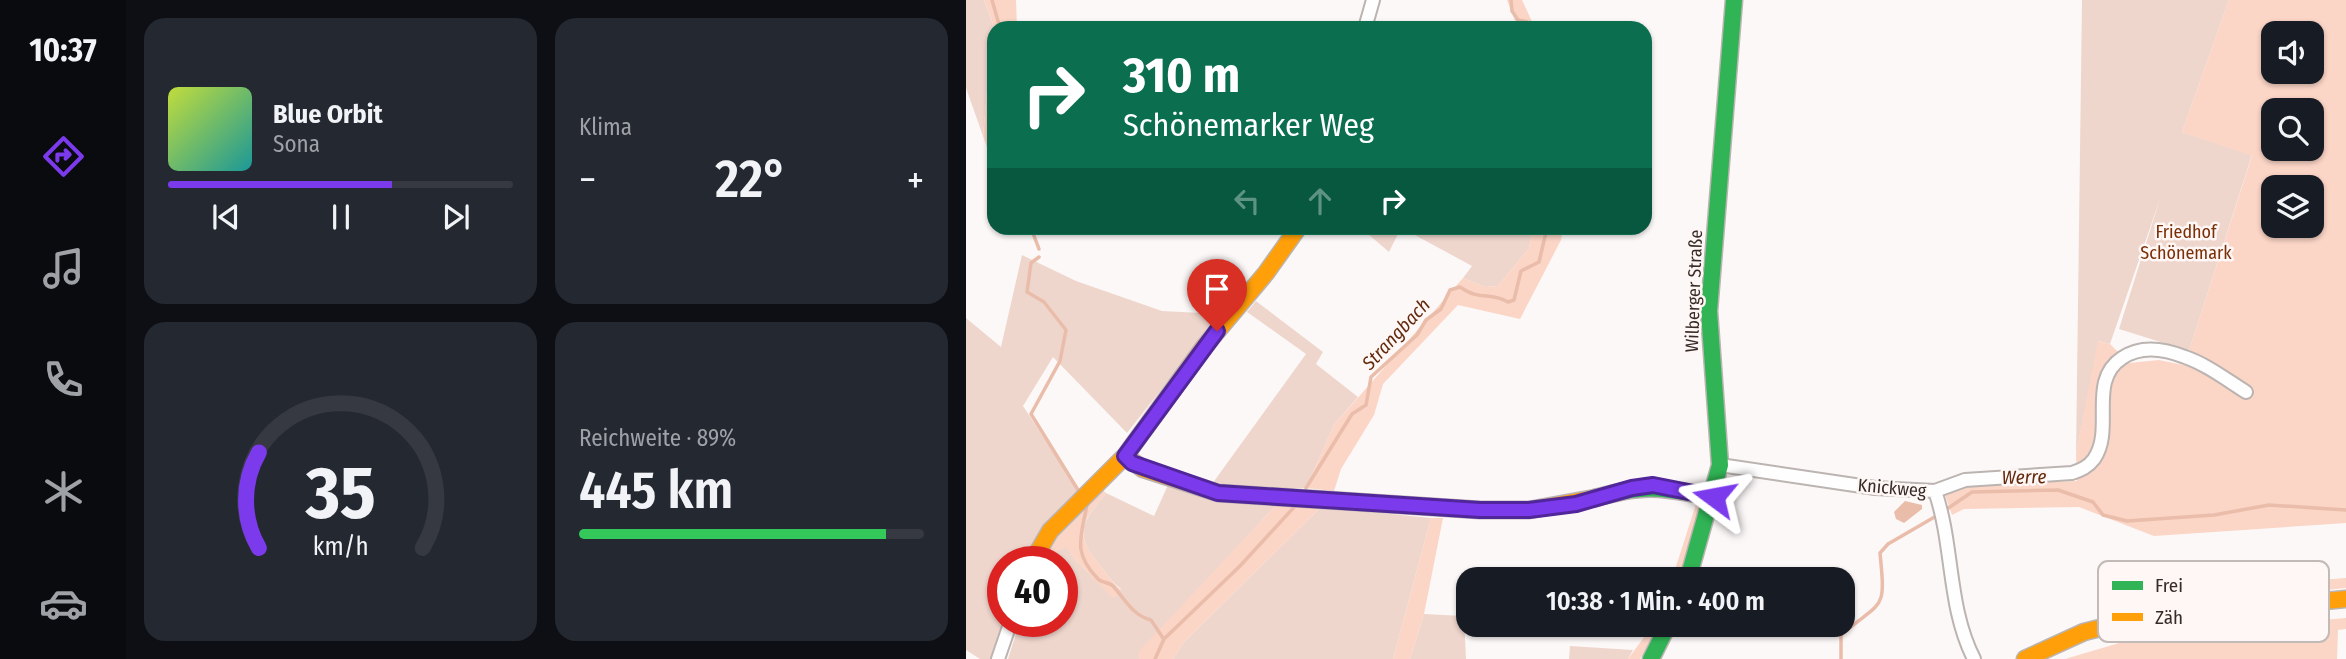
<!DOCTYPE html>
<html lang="de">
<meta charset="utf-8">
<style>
:root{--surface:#171b24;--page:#242831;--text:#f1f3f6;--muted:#9ea1a6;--line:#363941;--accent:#7c3aed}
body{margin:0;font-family:"Fira Sans Condensed",sans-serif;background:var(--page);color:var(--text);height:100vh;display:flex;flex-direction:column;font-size:26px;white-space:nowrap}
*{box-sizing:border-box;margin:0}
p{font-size:23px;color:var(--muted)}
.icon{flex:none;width:38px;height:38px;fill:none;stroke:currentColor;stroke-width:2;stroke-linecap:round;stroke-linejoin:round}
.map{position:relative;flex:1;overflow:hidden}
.drawer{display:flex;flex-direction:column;gap:18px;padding:18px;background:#0d0f14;width:840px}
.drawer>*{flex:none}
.banner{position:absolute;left:21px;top:21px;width:665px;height:214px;border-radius:21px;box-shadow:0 2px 5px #0004;background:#0b6e4f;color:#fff;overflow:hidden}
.controls{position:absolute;left:1295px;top:21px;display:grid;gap:14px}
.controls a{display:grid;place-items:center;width:63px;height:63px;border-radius:14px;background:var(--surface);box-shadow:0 2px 5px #0004;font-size:35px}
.speed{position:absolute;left:21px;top:546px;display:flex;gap:14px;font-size:35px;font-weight:700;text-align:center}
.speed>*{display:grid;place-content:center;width:91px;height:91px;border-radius:50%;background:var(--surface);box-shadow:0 2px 5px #0004;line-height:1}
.speed .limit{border:10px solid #d22;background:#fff;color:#111}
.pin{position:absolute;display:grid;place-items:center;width:60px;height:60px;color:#fff;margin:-72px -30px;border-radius:50% 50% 50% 0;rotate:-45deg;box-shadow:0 0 7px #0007}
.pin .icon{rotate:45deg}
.me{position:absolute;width:77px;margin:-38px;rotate:283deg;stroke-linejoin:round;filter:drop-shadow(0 0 5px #0008)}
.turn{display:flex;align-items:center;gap:24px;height:147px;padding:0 21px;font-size:32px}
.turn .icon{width:91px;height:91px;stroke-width:2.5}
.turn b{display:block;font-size:49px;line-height:60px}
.lanes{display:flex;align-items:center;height:66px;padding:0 21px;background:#0003;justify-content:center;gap:35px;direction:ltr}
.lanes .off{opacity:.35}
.big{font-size:52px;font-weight:600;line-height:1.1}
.drawer .widget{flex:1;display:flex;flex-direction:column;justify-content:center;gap:10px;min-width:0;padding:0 24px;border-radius:21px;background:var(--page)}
.drawer .dial{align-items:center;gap:0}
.dial svg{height:182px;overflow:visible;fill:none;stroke:var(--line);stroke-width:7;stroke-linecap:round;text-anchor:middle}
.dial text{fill:var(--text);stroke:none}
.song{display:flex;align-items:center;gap:21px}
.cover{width:84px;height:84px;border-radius:10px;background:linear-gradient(135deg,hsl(70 70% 55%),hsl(180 70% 35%))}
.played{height:7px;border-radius:4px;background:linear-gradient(90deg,var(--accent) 65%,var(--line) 65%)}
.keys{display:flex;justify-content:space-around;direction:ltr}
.heat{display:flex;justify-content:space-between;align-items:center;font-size:38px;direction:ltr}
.charge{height:10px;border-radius:5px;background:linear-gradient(90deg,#34c759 89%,var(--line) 0)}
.drawer .tiles{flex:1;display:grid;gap:18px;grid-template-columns:repeat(2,1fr)}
.trip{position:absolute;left:490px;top:567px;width:399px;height:70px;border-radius:21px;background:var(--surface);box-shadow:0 2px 5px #0004;font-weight:600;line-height:70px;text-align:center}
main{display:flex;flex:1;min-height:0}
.menu{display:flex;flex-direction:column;width:126px;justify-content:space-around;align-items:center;background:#090b0e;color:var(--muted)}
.menu .icon{width:49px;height:49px}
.menu .current{color:var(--accent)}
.menu b{font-size:32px;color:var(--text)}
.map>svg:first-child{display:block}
</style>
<main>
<nav class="menu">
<b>10:37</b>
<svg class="icon current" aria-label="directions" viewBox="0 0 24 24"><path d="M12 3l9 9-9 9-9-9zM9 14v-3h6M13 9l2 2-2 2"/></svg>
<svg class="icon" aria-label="music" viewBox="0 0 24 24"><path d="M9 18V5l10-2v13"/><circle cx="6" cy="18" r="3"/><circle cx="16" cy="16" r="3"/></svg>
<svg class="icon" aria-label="phone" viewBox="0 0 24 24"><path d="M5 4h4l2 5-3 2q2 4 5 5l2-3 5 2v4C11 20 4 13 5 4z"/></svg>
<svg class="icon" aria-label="climate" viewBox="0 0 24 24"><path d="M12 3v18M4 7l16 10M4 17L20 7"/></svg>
<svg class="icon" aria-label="car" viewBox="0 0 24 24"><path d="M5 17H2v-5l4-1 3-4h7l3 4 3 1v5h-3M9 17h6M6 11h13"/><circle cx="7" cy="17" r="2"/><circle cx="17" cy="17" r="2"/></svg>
</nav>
<section class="drawer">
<div class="tiles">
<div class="widget">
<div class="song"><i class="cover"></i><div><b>Blue Orbit</b><p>Sona</p></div></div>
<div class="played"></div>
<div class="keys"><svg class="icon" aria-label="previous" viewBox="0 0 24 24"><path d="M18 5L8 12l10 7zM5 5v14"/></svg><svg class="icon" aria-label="pause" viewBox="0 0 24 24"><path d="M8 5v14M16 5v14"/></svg><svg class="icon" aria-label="next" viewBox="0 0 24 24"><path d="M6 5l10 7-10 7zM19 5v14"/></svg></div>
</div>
<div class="widget"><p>Klima</p>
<div class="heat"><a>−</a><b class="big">22°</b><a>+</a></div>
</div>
<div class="widget dial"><svg viewBox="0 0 100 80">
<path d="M14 69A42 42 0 1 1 86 69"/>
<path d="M14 69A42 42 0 0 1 14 27" stroke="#7c3aed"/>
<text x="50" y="56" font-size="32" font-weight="700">35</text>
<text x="50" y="72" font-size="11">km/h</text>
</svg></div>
<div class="widget"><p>Reichweite · 89%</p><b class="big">445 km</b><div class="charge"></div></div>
</div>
</section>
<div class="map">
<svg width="1380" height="659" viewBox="0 0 1380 659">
<rect width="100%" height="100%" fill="#fcf8f7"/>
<path fill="#efd6cd" d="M 0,0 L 18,0 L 27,25 L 17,136 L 0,88 Z
M 1116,0 L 1263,0 L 1216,132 L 1286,155 L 1223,351 L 1153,329 L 1194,199 L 1144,344 L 1133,341 L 1110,454 Z
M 395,228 L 435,228 L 423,252 Z
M 436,228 L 567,228 L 563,248 L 532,286 L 519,287 L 497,278 L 506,266 Z
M 56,255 L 110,281 L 196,311 L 255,314 L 161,433 L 87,357 L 57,406 L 112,490 L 72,536 L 61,562 L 37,562 L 37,621 L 25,659 L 14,659 L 0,650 L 0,318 L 35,347 Z
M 290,301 L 357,352 L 350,364 L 392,397 L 368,425 L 340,488 L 275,490 L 246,484 L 340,354 L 281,312 Z
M 202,485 L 313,502 L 174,652 L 174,659 L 42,659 L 54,621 L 96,621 L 96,562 L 75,562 L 80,547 L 100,546 L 110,561 L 148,597 L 155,589 C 146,582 140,573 133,564 C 107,532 116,523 140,493 L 188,516 Z
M 355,507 L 465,518 L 427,659 L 207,659 L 218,642 Z
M 458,614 L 498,616 L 500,659 L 444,659 Z
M 604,646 L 667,650 L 662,659 L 603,659 Z"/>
<path fill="#fbd5c6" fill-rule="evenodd" d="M 18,0 L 50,0 L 51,28 L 28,28 L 28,167 L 17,136 L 27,25 Z
M 541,0 L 556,0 L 569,28 L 552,28 Z
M 1263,0 L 1380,0 L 1380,523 L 1188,536 L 1113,507 L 998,509 L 986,515 L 978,492 L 1011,485 L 1111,481 L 1110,454 L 1132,341 L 1144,344 L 1163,363 L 1193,360 L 1217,365 L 1221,357 L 1286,156 L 1216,132 ZM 1307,33 L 1346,33 L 1346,72 L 1307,72 ZM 1307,110 L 1346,110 L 1346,149 L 1307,149 ZM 1307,187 L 1346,187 L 1346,226 L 1307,226 Z
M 567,228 L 597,228 L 595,240 L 554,319 L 492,305 L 417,384 L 408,415 L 375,469 L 368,491 L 340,488 L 368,425 L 497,278 L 519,287 L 532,286 L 563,248 Z
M 132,486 L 140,493 C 115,524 107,531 133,564 C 140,573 146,582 155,590 L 147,598 L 110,561 L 100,547 L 86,554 L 80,547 Z
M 731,501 L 737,508 L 712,579 L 706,579 Z
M 313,502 L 355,507 L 218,642 L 207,659 L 173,659 L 173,651 Z
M 465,518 L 477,518 L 458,614 L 444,659 L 427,659 Z
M 1380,578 L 1380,588 L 1321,594 L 1317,583 Z
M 1380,618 L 1380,629 L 1372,630 L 1371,659 L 1099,659 L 1177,636 Z
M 687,625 L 692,625 L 674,659 L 662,659 Z"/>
<path fill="#eabcaa" d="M 939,501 L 956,505 L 956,509 L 938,523 L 930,519 L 928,512 Z"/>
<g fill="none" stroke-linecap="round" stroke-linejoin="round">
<path stroke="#eabcaa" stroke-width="3.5" d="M 26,0 L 34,28
M 545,0 L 546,11 L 552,20 L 561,22 L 565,28
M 65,228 L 73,249
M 73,257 L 65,263 L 61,292 L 78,302 L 100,330 L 94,361 L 65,414 L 112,490
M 340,488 L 386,414 L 400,405 L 405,377 L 451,335 L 460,320 L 475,309 L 484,290 L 494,287 C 516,302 522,291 542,302 L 548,300 L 555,271 L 573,262 L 581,228
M 121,504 C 116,536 105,551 132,579 C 136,583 143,582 147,586 C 159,599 166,615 185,620 L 197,638
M 978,511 L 1006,492 L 1092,490 L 1127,502 L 1137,515 L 1161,521 L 1248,515 L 1303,505 L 1380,510
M 189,659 L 198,639 L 274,566 L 330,505
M 875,659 L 875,635 C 917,599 920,613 914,553 L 922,544 L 972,515"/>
<g stroke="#bbb4b1" stroke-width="16">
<path id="street" d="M 399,28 L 407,0
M 754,465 L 909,488 L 969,491
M 969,491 L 999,480 L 1106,473 C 1115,470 1122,467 1128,459 C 1149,429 1121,381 1156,358 C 1175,345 1199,349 1219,357 C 1240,364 1261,380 1280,392
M 969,491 C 988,546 981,606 1008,659
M 32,659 L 45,621"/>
</g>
<g stroke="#bbb4b1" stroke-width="19">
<path id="fast" d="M 629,498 C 682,483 695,488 748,497
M 722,579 L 754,465 L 743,311 L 768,0
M 685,659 L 702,625"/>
</g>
<g stroke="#bbb4b1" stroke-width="19">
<path id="slow" d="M 159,456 L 177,469 L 252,493 L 514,510 L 563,510 L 629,498
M 66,562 L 84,531 L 159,456 L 238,347 L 300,273 L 332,228
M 1059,659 L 1118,632 L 1166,620 L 1380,599"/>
</g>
<use href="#street" stroke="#fffefe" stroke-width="12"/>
<use href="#fast" stroke="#30b455" stroke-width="16"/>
<use href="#slow" stroke="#ff9f0a" stroke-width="16"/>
</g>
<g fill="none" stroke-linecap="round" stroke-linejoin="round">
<g stroke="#51269a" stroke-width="18">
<path id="route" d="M 251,331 L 159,456 L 166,463 L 252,493 L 514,510 L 563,510 L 610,504 L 666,488 L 687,485 L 748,497"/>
</g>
<use href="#route" stroke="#7c3aed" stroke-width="12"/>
</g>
<g text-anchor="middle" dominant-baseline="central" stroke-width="5" stroke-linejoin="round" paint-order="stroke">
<g font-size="18" fill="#7a2f07" stroke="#fef7f5">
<text x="1220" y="232">Friedhof<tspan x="1220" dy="21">Schönemark</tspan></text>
</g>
<g font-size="18" fill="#372b25" stroke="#fef7f5">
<text transform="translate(728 291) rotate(-88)">Wilberger Straße</text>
<text transform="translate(926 488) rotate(5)">Knickweg</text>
</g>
<g font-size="19" font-style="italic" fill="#62290d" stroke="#fef7f5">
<text transform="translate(430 334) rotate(-47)">Strangbach</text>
<text transform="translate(1058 477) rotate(-1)">Werre</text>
</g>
</g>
<rect x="1132" y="561" width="231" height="81" rx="10" fill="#fef7f5" stroke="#c2bab7" stroke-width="2"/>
<rect x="1146" y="581" width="31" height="9" fill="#30b455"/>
<rect x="1146" y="613" width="31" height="8" fill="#ff9f0a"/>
<g font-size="19" fill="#372b25">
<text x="1189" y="592">Frei</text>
<text x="1189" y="624">Zäh</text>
</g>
</svg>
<div class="controls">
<a><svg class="icon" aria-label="sound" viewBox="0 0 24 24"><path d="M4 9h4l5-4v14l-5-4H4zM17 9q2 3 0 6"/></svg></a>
<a><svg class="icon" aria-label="search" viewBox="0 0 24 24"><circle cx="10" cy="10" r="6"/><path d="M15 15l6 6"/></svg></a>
<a><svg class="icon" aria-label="layers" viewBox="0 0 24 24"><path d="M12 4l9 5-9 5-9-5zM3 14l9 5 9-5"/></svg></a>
</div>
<div class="speed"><div class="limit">40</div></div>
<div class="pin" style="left:251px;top:331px;background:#d93025"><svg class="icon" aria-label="arrive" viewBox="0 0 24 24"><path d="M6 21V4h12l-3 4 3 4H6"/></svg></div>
<svg class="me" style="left:748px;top:497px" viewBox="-20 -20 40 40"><path d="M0-17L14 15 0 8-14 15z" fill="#7c3aed" stroke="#fff" stroke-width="4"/></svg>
<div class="trip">10:38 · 1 Min. · 400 m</div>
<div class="banner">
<div class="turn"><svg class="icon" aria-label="right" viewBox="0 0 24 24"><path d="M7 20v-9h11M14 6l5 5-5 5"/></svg><div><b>310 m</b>Schönemarker Weg</div></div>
<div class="lanes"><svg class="icon off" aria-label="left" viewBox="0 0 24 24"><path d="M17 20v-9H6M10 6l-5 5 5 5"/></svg><svg class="icon off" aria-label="ahead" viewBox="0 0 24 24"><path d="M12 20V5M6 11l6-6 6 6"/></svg><svg class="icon" aria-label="right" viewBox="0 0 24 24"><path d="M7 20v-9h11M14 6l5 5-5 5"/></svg></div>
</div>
</div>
</main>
